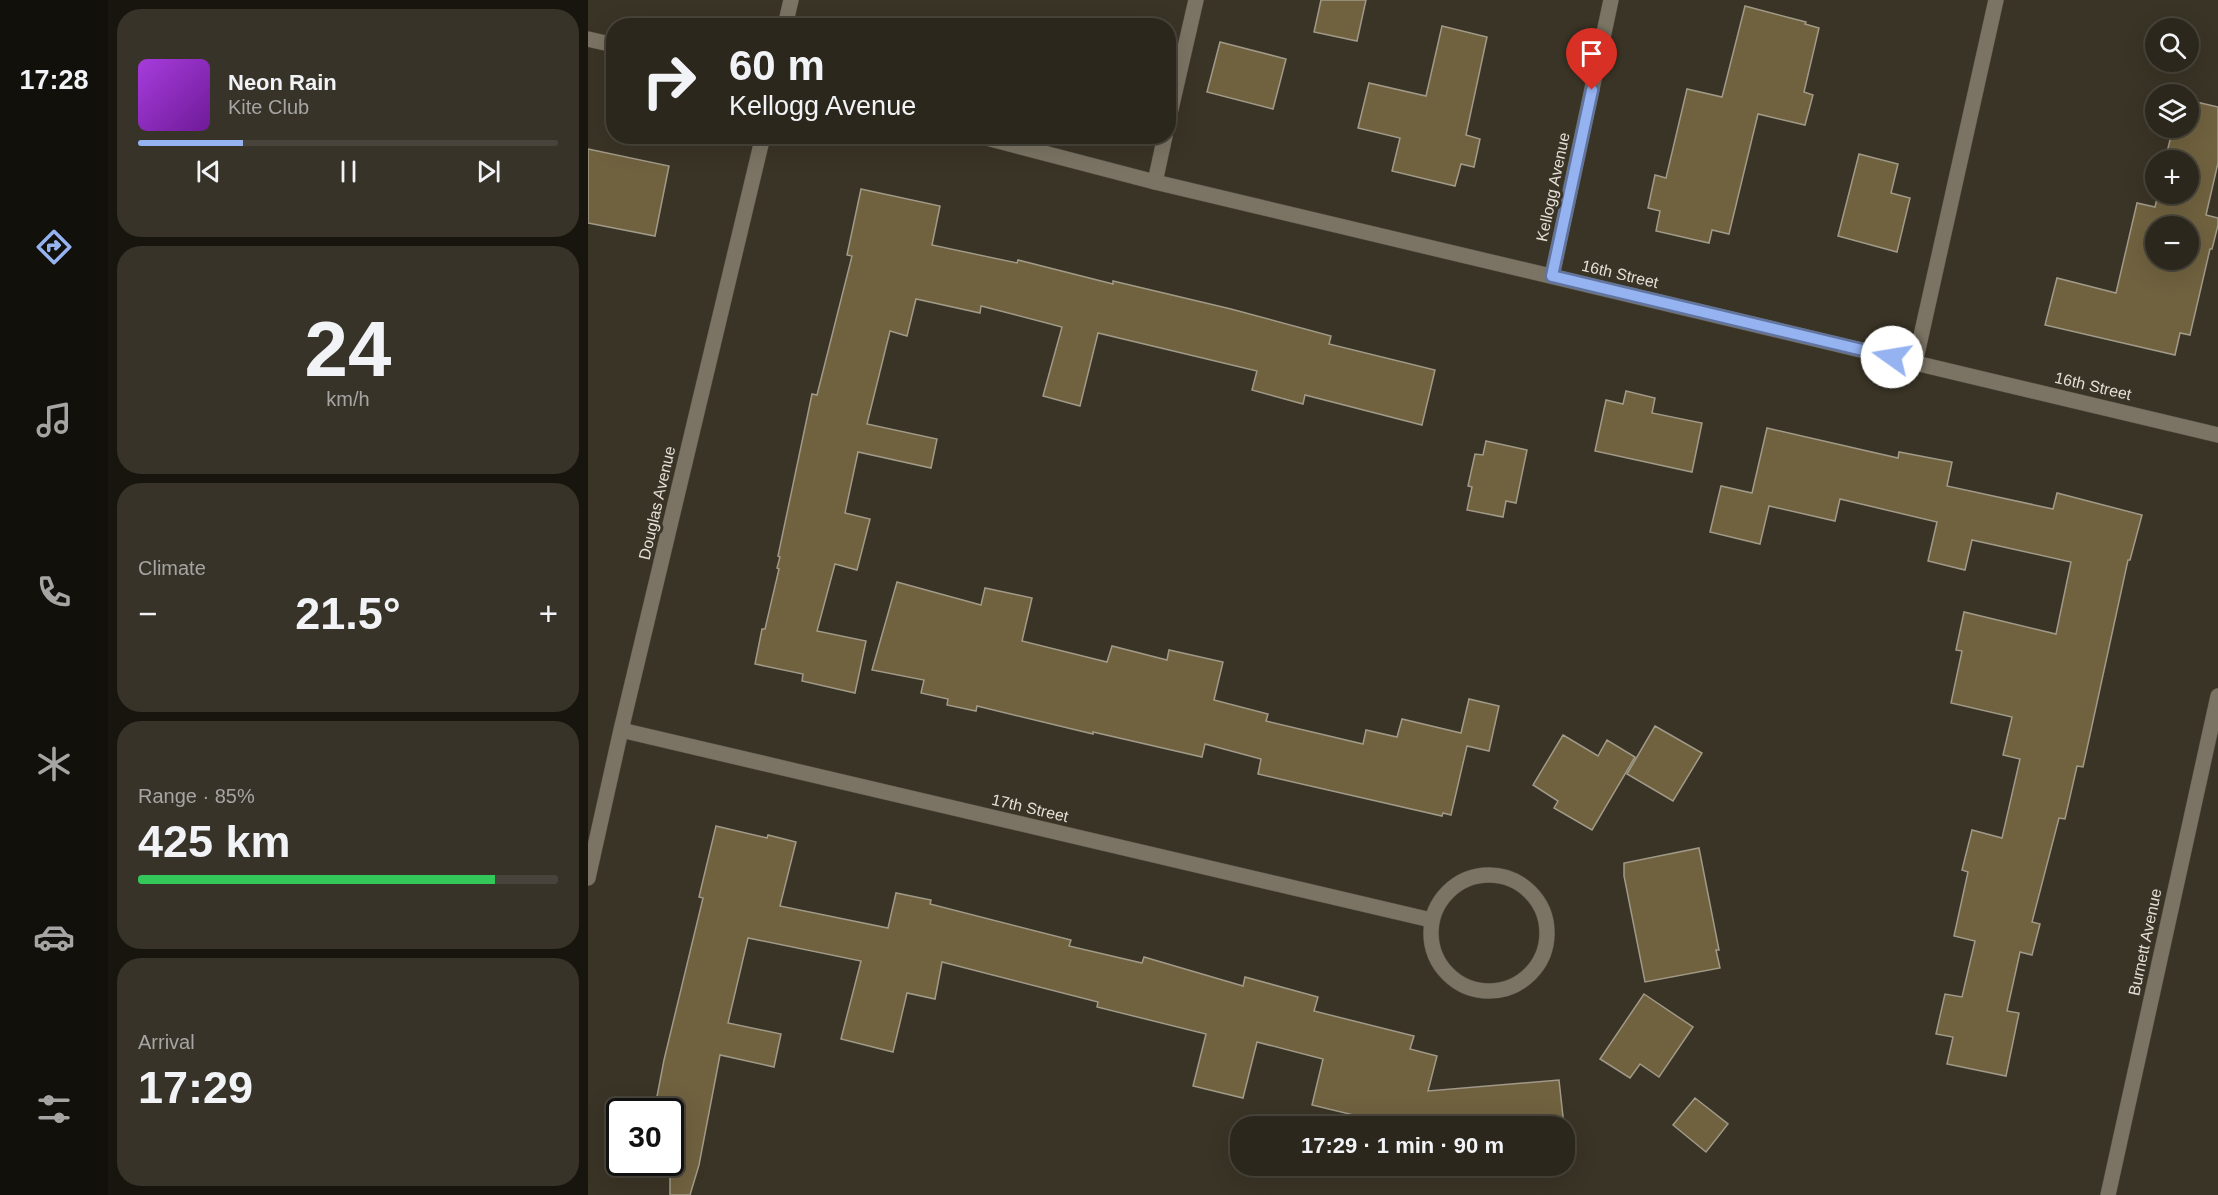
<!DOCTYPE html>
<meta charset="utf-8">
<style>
:root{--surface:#2c271c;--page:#383329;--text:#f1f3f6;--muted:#a6a5a3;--line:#48443b;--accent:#95b2f1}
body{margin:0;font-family:Arial,sans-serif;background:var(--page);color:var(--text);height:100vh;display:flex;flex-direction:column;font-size:22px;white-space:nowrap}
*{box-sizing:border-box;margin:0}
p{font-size:20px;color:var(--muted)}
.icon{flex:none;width:33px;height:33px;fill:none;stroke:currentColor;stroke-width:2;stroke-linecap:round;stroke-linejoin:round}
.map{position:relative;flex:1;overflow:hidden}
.side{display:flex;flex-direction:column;gap:9px;padding:9px;background:#18150f;width:480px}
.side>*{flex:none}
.banner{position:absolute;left:18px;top:18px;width:570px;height:126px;border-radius:24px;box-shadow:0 6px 24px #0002,0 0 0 2px var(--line);background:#2c271c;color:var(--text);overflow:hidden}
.buttons{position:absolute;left:1557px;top:18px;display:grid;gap:12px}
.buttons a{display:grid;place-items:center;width:54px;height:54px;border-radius:50%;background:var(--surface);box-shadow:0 6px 24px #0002,0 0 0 2px var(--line);font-size:30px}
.speed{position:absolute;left:18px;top:1098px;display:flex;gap:12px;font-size:30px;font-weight:700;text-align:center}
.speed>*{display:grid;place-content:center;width:78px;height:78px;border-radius:50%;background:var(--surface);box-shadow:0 6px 24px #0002,0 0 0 2px var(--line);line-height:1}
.speed .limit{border:3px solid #111;border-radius:9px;background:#fff;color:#111}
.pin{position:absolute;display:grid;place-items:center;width:51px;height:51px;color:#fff;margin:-62px -26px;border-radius:50% 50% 50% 0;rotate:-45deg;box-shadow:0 0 6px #0007}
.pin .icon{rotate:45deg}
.me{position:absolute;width:66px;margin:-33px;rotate:283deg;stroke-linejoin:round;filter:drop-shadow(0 0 4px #0008)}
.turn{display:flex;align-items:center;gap:21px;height:126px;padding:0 24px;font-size:27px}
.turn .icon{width:78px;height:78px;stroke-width:2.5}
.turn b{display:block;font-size:42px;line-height:51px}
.big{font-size:45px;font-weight:700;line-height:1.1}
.side .widget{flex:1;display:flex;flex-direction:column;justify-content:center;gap:9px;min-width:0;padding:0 21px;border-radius:24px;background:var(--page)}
.side .dial{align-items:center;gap:0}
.dial b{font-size:78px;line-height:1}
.song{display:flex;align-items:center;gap:18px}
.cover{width:72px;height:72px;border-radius:9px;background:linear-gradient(135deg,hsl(280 70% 55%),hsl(280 70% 35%))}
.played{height:6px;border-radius:3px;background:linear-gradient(90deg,var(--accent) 25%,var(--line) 25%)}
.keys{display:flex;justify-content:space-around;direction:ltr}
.heat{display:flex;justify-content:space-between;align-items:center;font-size:33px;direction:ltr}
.charge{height:9px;border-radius:4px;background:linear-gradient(90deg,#34c759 85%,var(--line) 0)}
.trip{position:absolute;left:642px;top:1116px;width:345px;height:60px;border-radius:24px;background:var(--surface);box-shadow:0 6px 24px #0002,0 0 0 2px var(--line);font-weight:700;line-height:60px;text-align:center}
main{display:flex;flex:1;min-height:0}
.dock{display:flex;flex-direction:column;width:108px;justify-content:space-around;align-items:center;background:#12100b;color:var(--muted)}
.dock .icon{width:42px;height:42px}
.dock .on{color:var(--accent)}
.dock b{font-size:27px;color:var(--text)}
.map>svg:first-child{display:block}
</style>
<main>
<nav class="dock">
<b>17:28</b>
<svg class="icon on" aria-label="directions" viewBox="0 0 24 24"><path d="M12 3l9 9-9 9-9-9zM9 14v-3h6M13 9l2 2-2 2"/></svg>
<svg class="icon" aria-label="music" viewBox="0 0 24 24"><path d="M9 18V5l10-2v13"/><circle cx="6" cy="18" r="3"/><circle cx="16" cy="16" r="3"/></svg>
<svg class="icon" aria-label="phone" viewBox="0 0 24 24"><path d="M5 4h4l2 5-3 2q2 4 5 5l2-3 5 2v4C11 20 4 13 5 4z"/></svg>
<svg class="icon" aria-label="climate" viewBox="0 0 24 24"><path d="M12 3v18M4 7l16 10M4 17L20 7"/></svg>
<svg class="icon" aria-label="car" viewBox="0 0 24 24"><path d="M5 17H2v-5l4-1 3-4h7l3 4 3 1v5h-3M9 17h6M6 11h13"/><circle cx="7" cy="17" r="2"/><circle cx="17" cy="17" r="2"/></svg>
<svg class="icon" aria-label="filters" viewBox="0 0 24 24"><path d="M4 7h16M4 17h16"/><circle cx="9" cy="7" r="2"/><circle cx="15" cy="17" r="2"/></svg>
</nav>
<section class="side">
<div class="widget">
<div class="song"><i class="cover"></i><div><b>Neon Rain</b><p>Kite Club</p></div></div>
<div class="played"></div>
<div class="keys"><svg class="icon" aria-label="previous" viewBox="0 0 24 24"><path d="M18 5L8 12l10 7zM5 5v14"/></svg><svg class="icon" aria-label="pause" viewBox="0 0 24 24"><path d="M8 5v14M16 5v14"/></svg><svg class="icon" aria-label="next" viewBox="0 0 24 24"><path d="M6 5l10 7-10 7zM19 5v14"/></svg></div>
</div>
<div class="widget dial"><b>24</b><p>km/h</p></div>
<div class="widget"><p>Climate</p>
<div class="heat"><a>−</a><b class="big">21.5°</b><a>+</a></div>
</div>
<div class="widget"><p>Range · 85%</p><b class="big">425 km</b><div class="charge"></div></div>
<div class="widget"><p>Arrival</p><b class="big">17:29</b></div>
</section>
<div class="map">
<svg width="1630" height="1195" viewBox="0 0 1630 1195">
<rect width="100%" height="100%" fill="#3a3426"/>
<path fill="#70623f" stroke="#a19a89" stroke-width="1.5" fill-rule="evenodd" d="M 733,0 L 778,0 L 769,41 L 726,32 Z
M 1157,6 L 1218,22 L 1217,24 L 1231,28 L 1216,92 L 1225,95 L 1217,125 L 1170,114 L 1141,234 L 1124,230 L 1121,243 L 1068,231 L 1072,211 L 1060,208 L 1067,175 L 1078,178 L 1099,89 L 1134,97 Z
M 854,26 L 899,37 L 878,135 L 892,139 L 886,167 L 873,164 L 867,186 L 804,171 L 812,138 L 770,128 L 781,83 L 838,96 Z
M 632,42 L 698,59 L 685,109 L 619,92 Z
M 1600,100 L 1630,107 L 1630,163 L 1618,215 L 1630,218 L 1630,225 L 1624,249 L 1622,249 L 1602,335 L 1592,333 L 1587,355 L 1457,325 L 1469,278 L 1528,293 L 1549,203 L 1567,207 L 1570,194 L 1600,194 L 1600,160 L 1577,160 L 1585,128 L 1600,128 ZM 1568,226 L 1600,226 L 1600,260 L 1568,260 Z
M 0,149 L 81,166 L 67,236 L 0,223 Z
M 1271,154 L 1310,164 L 1303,193 L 1322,198 L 1309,252 L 1250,236 Z
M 273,189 L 352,206 L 344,245 L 429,263 L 430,260 L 525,284 L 525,281 L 643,309 L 743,336 L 741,344 L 847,370 L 834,425 L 717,395 L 715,404 L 664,390 L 669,371 L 510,333 L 492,406 L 455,396 L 474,327 L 393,306 L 392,313 L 328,299 L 319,336 L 302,331 L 279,424 L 349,439 L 343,468 L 270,452 L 257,513 L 282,519 L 269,570 L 247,564 L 229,631 L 278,641 L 267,693 L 214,681 L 215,674 L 167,664 L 174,629 L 177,629 L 191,569 L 189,568 L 192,557 L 190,556 L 224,394 L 229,395 L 264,256 L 259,255 Z
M 1038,391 L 1067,398 L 1064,413 L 1114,423 L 1104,472 L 1007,451 L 1018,400 L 1035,404 Z
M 1179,428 L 1310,458 L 1311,452 L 1364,462 L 1359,486 L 1465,509 L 1469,493 L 1554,515 L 1542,560 L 1540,560 L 1495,767 L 1489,766 L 1477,819 L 1471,818 L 1444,922 L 1452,924 L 1444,955 L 1432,952 L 1419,1011 L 1431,1013 L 1418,1076 L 1359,1064 L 1365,1037 L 1348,1034 L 1357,994 L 1374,997 L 1387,941 L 1366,936 L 1380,872 L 1374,870 L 1384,830 L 1414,838 L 1432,759 L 1415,755 L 1424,717 L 1363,703 L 1374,651 L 1368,650 L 1376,612 L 1468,634 L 1483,562 L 1384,540 L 1377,570 L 1340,561 L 1349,522 L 1252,499 L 1247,521 L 1181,506 L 1172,544 L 1122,532 L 1133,486 L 1164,493 Z
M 898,441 L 939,450 L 928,503 L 918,501 L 915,517 L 879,510 L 884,487 L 880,486 L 887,454 L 895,455 Z
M 309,582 L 393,605 L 397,588 L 444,598 L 434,641 L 519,662 L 524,646 L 579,660 L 581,650 L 635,662 L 626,700 L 680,714 L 678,721 L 775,744 L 778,730 L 809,737 L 814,719 L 873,733 L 881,699 L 911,706 L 901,751 L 879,746 L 863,815 L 855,813 L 854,816 L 670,774 L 673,759 L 617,744 L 614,757 L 505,732 L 505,734 L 389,706 L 388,711 L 359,705 L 360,699 L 333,693 L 336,680 L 284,670 Z
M 1067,726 L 1114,753 L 1085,801 L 1039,774 Z
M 975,735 L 1010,756 L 1019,740 L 1047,757 L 1004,830 L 966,808 L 970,801 L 945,785 Z
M 128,826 L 179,838 L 180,835 L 208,842 L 192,906 L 300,928 L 308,893 L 343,900 L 342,904 L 483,940 L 481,946 L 554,963 L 556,957 L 655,986 L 657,977 L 730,997 L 726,1011 L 826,1036 L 822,1049 L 849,1056 L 840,1091 L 971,1080 L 976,1126 L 811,1126 L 724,1105 L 735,1059 L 669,1042 L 655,1098 L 605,1086 L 618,1034 L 509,1007 L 510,1002 L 354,962 L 347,999 L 319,993 L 305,1052 L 253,1039 L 273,961 L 160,938 L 140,1023 L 193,1034 L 186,1067 L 132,1055 L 111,1165 L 102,1195 L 82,1195 L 82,1112 L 66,1112 L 76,1060 L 115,898 L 111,897 Z
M 1111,848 L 1131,950 L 1128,950 L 1132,968 L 1057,982 L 1036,876 L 1036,863 Z
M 1056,994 L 1105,1027 L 1071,1077 L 1052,1064 L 1042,1078 L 1012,1059 Z
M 1107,1098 L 1140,1124 L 1118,1152 L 1085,1125 Z"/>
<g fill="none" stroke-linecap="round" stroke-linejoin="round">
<g stroke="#575346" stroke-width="16">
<path id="lane" d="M 580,122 L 608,0
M 567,182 L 577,136
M 1327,363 L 1408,0"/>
</g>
<g stroke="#575346" stroke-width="16">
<path id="street" d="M 197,26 L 203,0
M 0,39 L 26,45
M 391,136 L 567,182 L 1630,435
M 964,276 L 1023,0
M 33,730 L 843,920
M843 933a58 58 0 1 1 116 0a58 58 0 1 1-116 0Z
M 0,878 L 33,730 L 175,136
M 1520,1195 L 1630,696"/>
</g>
<use href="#lane" stroke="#7b7464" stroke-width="15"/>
<use href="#street" stroke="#7b7464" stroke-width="15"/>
</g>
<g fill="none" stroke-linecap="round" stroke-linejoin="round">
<g stroke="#61749d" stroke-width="15">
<path id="route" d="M 1004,90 L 964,276 L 1304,357"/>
</g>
<use href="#route" stroke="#95b2f1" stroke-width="10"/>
</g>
<g text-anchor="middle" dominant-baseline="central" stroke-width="6" stroke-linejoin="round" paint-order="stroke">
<g font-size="16" fill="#e3dfd6" stroke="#3a3426">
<text transform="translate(965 187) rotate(-78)">Kellogg Avenue</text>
<text transform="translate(1032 274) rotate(13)">16th Street</text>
<text transform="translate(1505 386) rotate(13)">16th Street</text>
<text transform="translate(69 503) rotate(-77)">Douglas Avenue</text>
<text transform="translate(442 808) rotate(13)">17th Street</text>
<text transform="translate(1557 942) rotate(-78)">Burnett Avenue</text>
</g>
</g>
</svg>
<div class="buttons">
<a><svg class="icon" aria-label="search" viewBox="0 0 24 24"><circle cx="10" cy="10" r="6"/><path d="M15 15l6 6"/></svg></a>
<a><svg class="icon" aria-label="layers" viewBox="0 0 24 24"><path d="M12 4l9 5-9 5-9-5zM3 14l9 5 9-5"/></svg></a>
<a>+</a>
<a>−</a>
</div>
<div class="speed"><div class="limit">30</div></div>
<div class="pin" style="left:1004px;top:90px;background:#d93025"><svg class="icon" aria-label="arrive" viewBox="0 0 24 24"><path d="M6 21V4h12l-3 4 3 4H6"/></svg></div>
<svg class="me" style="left:1304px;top:357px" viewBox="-20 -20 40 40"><circle r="19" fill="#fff"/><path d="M0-13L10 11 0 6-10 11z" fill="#95b2f1"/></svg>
<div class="trip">17:29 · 1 min · 90 m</div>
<div class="banner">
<div class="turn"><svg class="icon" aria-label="right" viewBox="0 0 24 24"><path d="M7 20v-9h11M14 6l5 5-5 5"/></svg><div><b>60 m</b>Kellogg Avenue</div></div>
</div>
</div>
</main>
